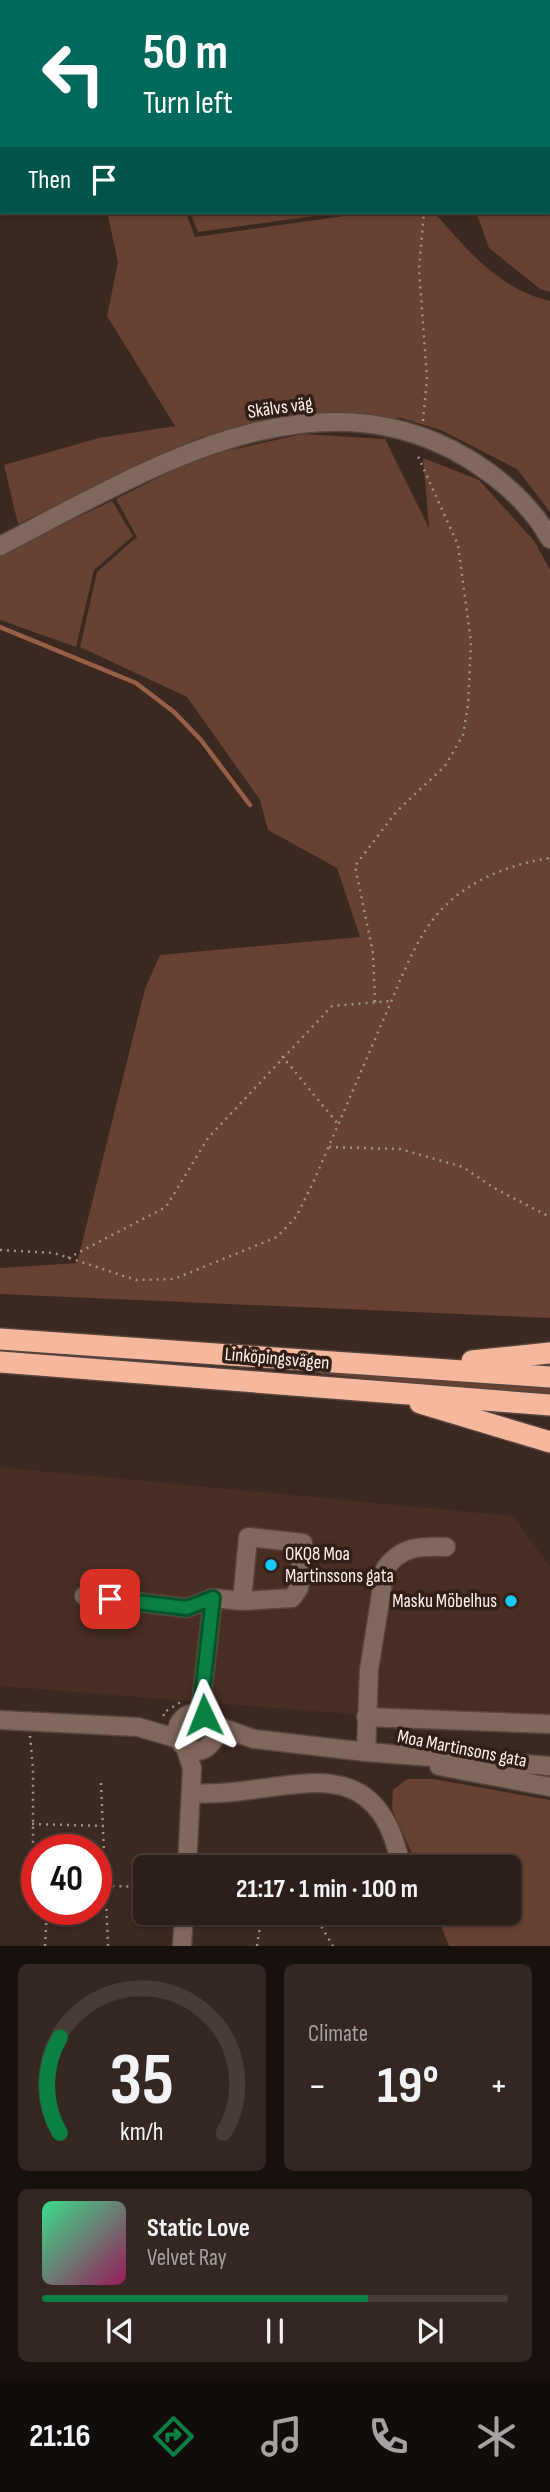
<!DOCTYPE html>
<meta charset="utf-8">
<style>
:root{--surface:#2c1e18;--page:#342721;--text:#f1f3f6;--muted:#a6a2a2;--line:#483c37;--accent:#0b8043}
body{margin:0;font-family:"Sofia Sans Condensed",sans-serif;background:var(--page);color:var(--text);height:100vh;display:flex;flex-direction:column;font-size:26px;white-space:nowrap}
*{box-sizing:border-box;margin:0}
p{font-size:23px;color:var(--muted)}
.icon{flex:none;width:38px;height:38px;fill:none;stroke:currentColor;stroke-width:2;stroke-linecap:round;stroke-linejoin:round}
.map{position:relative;height:1946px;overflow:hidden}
.side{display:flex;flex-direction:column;gap:18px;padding:18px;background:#18100d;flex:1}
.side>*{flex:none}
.guide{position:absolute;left:0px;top:0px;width:551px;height:214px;box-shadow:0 2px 5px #0004,0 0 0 2px var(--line);background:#00695c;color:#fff;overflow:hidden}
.speed{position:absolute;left:21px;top:1834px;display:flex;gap:14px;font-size:35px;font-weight:700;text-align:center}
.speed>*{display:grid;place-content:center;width:91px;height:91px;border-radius:50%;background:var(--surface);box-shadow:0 2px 5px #0004,0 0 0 2px var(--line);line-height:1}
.speed .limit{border:10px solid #d22;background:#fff;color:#111}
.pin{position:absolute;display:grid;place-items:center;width:60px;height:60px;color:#fff;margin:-30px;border-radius:14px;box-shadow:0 4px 10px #0006}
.me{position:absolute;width:77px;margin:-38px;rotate:358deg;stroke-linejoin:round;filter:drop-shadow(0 0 5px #0008)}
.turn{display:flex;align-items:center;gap:24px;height:147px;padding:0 28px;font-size:32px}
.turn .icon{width:91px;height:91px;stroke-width:2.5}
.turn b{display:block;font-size:49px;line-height:60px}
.then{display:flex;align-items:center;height:66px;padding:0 28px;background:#0003;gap:14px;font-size:26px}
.big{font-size:52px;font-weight:700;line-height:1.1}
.side .card{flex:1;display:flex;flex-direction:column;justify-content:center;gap:10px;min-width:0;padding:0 24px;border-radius:10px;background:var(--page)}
.side .dial{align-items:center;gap:0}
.dial svg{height:182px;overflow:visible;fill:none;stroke:var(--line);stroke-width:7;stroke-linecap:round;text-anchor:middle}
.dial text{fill:var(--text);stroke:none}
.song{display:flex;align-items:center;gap:21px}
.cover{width:84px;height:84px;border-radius:10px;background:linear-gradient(135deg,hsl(150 70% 55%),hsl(330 70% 35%))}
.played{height:7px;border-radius:4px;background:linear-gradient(90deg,var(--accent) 70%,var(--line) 70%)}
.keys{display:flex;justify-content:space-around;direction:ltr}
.heat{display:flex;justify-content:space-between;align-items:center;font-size:38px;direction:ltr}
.side .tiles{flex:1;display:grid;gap:18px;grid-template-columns:1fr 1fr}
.card:last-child{grid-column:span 2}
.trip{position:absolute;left:133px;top:1855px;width:388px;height:70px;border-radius:10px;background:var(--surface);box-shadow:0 2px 5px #0004,0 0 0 2px var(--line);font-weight:700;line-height:70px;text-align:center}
.menu{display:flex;height:112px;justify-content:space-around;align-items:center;background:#120c0a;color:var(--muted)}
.menu .icon{width:49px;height:49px}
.menu .on{color:var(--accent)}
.menu b{font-size:32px;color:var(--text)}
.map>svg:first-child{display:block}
</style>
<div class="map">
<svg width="550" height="1946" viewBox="0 0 550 1946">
<rect width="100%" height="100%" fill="#3b2820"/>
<path fill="#472d22" d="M 0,1467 L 513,1516 L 550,1567 L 550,1730 L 0,1686 Z"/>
<path fill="#674131" d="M 550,175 L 550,292 L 540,289 L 489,248 L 476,212 L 550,212 Z
M 107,212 L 186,212 L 195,237 L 372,212 L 434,212 C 466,249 500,290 550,301 L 550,512 L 517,469 L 441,430 L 401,418 L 282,418 L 201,437 L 18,524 L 4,465 L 99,438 L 175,426 L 107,316 L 118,262 Z
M 190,212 L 343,212 L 198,232 Z
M 303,434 L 385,439 L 429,528 L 423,458 L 479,480 L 535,542 L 550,570 L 550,1318 L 0,1294 L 0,1268 L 77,1263 L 145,989 L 160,955 L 360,937 L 337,868 L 268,830 L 260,800 L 187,697 L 80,647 L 97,572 L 137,537 L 116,499 L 199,457 Z
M 112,501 L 133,536 L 94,570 L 76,647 L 0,620 L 0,554 Z
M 321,1371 L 550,1387 L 550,1396 L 320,1374 Z
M 407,1779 L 433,1779 L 550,1800 L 550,1946 L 449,1946 L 436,1913 L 509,1913 L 509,1867 L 418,1867 L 392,1809 L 393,1790 Z"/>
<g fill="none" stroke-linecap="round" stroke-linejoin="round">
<path stroke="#975f47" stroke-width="4.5" d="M 0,627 L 136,683 L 174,712 L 201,740 L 250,805"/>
<g stroke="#56443d" stroke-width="21">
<path id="minor" d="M 381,0 L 382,2
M 408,0 L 409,2
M 550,7 L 550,6
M 0,546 C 140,474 311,364 467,458 C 500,478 531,505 550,539
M 84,1596 L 187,1608 L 213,1598 L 242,1601 L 248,1537 L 303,1543 L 299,1588 L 292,1598 L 242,1601
M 200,1713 L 213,1598
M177 1732a19 19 0 1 1 38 0a19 19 0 1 1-38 0Z
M 366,1717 L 550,1724
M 0,1720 L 138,1727 L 179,1739
M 214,1725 L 254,1739 L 366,1752 L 550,1766
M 185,1747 L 192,1768 L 187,1867
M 366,1752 L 369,1670 L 385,1569 C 401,1546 420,1546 446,1547
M 439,1766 L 550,1787
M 191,1793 C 279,1800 376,1735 401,1867
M 182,1946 L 184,1913"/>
</g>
<g stroke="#56443d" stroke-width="24">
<path id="highway" d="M 0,1339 L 550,1377
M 472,1361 L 550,1353
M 0,1362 L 550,1405
M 420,1403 L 550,1442"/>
</g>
<path stroke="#a0918b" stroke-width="2.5" stroke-dasharray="2 5" stroke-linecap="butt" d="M 239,2 L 240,0
M 423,421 L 427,378 L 419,269 L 424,212
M 375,1002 L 373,953 L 355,866 L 396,812 L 445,766 L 463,735 L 468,705 L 471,642 L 458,545 L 417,454
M 282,1056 L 338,1124
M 329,1147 L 400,1149 L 463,1167 L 494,1188 L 550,1217
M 0,1250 L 54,1253 L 136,1280 L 174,1279 L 277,1237 L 296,1217 L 312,1185 C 336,1130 360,1074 384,1018 C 400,983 414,939 441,910 C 469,880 511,864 550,858
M 68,1258 L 166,1207 L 208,1138 L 332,1006 L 390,1001
M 164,1716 L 163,1713 L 184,1700
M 30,1736 L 33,1768 L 33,1870 L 37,1883
M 101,1783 L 108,1946
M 32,1824 L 104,1826
M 96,1899 L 112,1886 L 145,1887
M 318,1913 L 321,1926 L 333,1946
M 45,1946 L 47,1909
M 257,1946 L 262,1913"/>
<use href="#minor" stroke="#81685d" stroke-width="18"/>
<use href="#highway" stroke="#f6b89d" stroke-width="21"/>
</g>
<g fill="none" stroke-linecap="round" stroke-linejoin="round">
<g stroke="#07532c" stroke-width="18">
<path id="route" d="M 110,1599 L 187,1608 L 213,1598 L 200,1713 L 204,1715"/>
</g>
<use href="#route" stroke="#0b8043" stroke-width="12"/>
</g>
<g fill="#17cafb" stroke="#311e16" stroke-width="2.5">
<circle cx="271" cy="1565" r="7"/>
<circle cx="511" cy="1601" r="7"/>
</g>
<g text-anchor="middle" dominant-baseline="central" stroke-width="7" stroke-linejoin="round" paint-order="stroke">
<g font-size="19" fill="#fdf2ee" stroke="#311e16">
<text transform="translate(280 408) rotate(-8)">Skälvs väg</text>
<text transform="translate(277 1359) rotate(5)">Linköpingsvägen</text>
<text transform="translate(462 1749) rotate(11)">Moa Martinsons gata</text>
</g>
<g font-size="19" fill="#fdf2ee" stroke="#311e16" text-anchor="start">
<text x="285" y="1554">OKQ8 Moa<tspan x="285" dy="22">Martinssons gata</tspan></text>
<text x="497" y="1601" text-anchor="end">Masku Möbelhus</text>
</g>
</g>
</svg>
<div class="speed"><div class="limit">40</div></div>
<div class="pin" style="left:110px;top:1599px;background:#d93025"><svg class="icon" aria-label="arrive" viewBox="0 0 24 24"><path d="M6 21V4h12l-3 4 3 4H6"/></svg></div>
<svg class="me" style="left:204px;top:1715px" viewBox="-20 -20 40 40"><path d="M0-17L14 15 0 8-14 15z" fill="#0b8043" stroke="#fff" stroke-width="4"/></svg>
<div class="trip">21:17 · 1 min · 100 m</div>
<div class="guide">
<div class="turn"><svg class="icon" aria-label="left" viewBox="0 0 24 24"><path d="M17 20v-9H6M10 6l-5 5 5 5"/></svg><div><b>50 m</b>Turn left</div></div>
<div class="then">Then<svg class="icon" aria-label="arrive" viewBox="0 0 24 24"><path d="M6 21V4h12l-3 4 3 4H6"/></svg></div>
</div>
</div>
<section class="side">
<div class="tiles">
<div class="card dial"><svg viewBox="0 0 100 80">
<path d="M14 69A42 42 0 1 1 86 69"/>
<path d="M14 69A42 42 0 0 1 14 27" stroke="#0b8043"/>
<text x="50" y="56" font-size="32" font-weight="700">35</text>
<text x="50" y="72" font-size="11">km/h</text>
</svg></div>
<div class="card"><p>Climate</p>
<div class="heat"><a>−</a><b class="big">19°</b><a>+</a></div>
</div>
<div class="card">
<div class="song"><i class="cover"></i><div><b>Static Love</b><p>Velvet Ray</p></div></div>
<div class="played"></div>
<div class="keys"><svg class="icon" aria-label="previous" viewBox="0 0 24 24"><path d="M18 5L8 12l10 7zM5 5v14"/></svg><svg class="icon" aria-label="pause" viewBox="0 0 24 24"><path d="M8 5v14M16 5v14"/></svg><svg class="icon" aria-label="next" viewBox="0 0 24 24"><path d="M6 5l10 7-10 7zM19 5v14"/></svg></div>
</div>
</div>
</section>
<nav class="menu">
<b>21:16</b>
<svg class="icon on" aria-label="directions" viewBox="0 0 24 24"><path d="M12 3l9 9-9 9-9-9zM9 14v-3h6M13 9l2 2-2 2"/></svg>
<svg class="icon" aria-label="music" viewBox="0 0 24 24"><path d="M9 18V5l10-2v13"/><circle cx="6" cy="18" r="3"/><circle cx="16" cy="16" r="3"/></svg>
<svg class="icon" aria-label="phone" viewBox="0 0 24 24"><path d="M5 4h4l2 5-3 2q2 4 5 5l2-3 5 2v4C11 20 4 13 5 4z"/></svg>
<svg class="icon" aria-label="climate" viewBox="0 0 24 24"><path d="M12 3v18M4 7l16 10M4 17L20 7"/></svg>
</nav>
